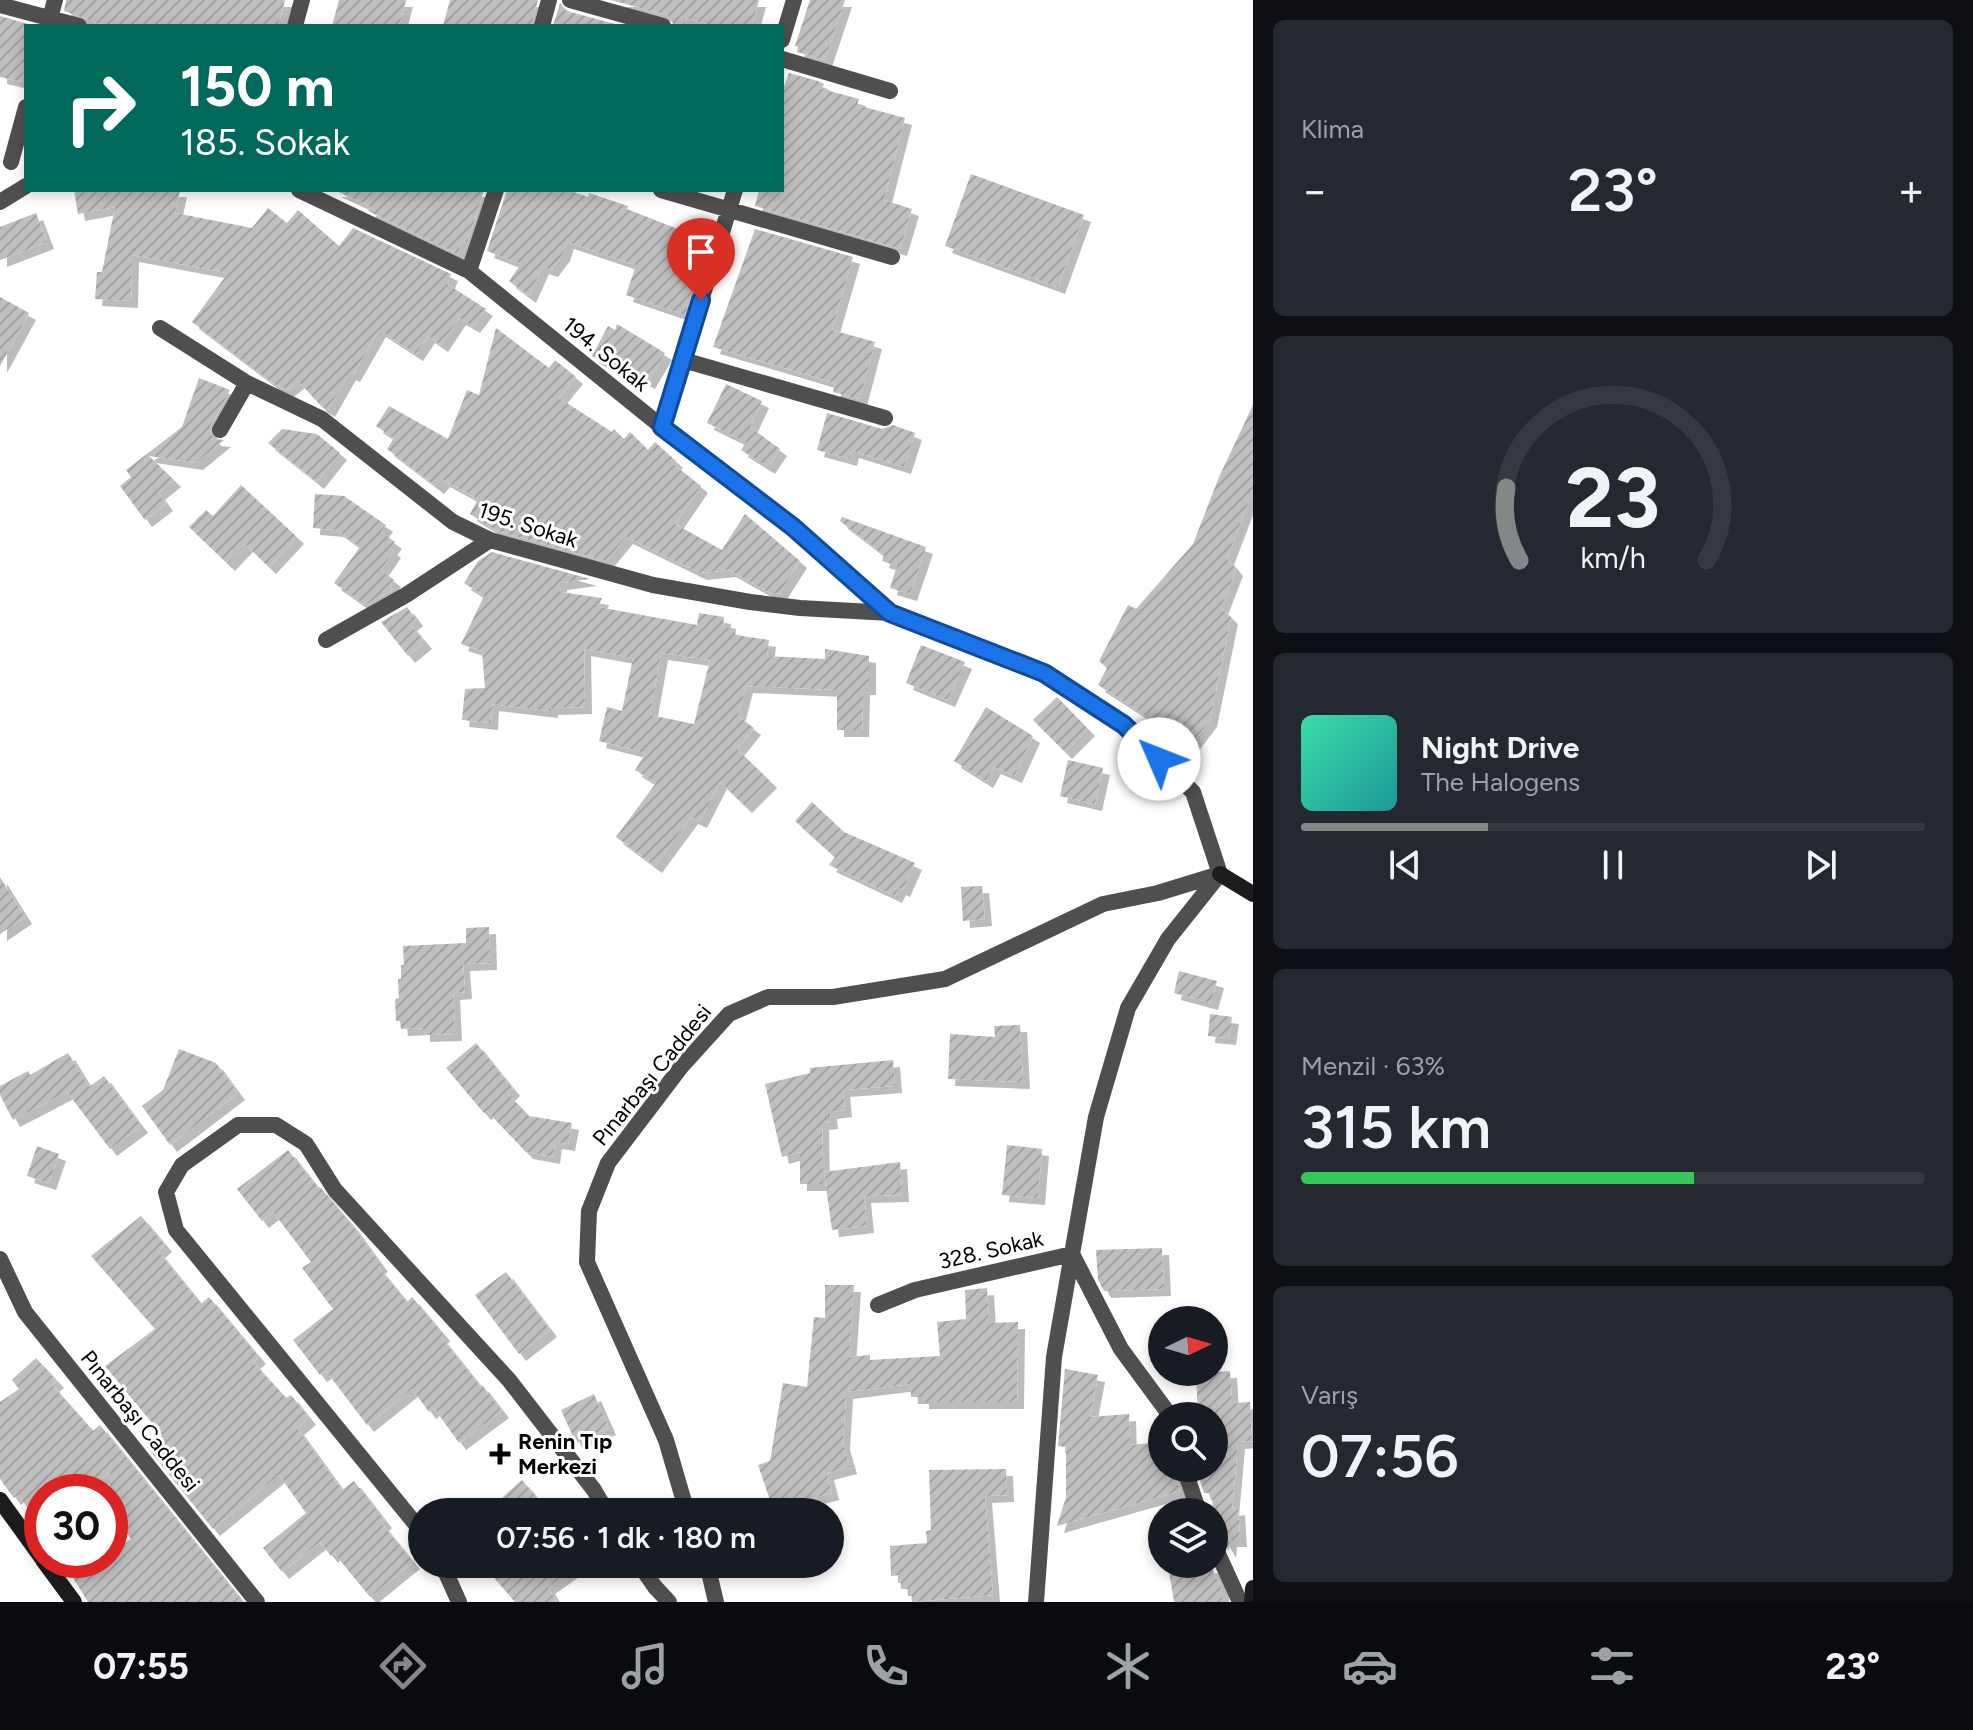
<!DOCTYPE html>
<html lang="tr">
<meta charset="utf-8">
<style>
:root{--surface:#171b24;--page:#242831;--text:#f1f3f6;--muted:#9ea1a6;--line:#363941;--accent:#858687}
body{margin:0;font-family:Figtree,sans-serif;background:var(--page);color:var(--text);height:100vh;display:flex;flex-direction:column;font-size:30px;white-space:nowrap}
*{box-sizing:border-box;margin:0}
p{font-size:26px;color:var(--muted)}
.icon{flex:none;width:44px;height:44px;fill:none;stroke:currentColor;stroke-width:2;stroke-linecap:round;stroke-linejoin:round}
.map{position:relative;flex:1;overflow:hidden}
.details{display:flex;flex-direction:column;gap:20px;padding:20px;background:#0d0f14;width:720px}
.details>*{flex:none}
.guide{position:absolute;left:24px;top:24px;width:760px;height:168px;border-radius:0px;box-shadow:0 4px 12px #0003;background:#00695c;color:#fff;overflow:hidden}
.needle{width:52px;rotate:85deg}
.buttons{position:absolute;left:1148px;top:1306px;display:grid;gap:16px}
.buttons a{display:grid;place-items:center;width:80px;height:80px;border-radius:50%;background:var(--surface);box-shadow:0 4px 12px #0003;font-size:40px}
.speed{position:absolute;left:24px;top:1474px;display:flex;gap:16px;font-size:40px;font-weight:700;text-align:center}
.speed>*{display:grid;place-content:center;width:104px;height:104px;border-radius:50%;background:var(--surface);box-shadow:0 4px 12px #0003;line-height:1}
.speed .limit{border:12px solid #d22;background:#fff;color:#111}
.pin{position:absolute;display:grid;place-items:center;width:68px;height:68px;color:#fff;margin:-82px -34px;border-radius:50% 50% 50% 0;rotate:-45deg;box-shadow:0 0 8px #0007}
.pin .icon{rotate:45deg}
.me{position:absolute;width:88px;margin:-44px;rotate:314deg;stroke-linejoin:round;filter:drop-shadow(0 0 6px #0008)}
.turn{display:flex;align-items:center;gap:28px;height:168px;padding:0 24px;font-size:36px}
.turn .icon{width:104px;height:104px;stroke-width:2.5}
.turn b{display:block;font-size:56px;line-height:68px}
.big{font-size:60px;font-weight:600;line-height:1.1}
.details .widget{flex:1;display:flex;flex-direction:column;justify-content:center;gap:12px;min-width:0;padding:0 28px;border-radius:12px;background:var(--page)}
.details .dial{align-items:center;gap:0}
.dial svg{height:208px;overflow:visible;fill:none;stroke:var(--line);stroke-width:7;stroke-linecap:round;text-anchor:middle}
.dial text{fill:var(--text);stroke:none}
.song{display:flex;align-items:center;gap:24px}
.cover{width:96px;height:96px;border-radius:12px;background:linear-gradient(135deg,hsl(160 70% 55%),hsl(180 70% 35%))}
.played{height:8px;border-radius:4px;background:linear-gradient(90deg,var(--accent) 30%,var(--line) 30%)}
.keys{display:flex;justify-content:space-around;direction:ltr}
.heat{display:flex;justify-content:space-between;align-items:center;font-size:44px;direction:ltr}
.charge{height:12px;border-radius:6px;background:linear-gradient(90deg,#34c759 63%,var(--line) 0)}
.trip{position:absolute;left:408px;top:1498px;width:436px;height:80px;border-radius:40px;background:var(--surface);box-shadow:0 4px 12px #0003;font-weight:600;line-height:80px;text-align:center}
.tab-bar{display:flex;height:128px;justify-content:space-around;align-items:center;background:#090b0e;color:var(--muted)}
.tab-bar .icon{width:56px;height:56px}
.tab-bar .active{color:var(--accent)}
.tab-bar b{font-size:36px;color:var(--text)}
main{display:flex;flex:1;min-height:0}
.map>svg:first-child{display:block}
</style>
<main>
<div class="map">
<svg width="1253" height="1602" viewBox="0 0 1253 1602">
<defs>
<pattern id="building-hatch" width="6" height="6" patternUnits="userSpaceOnUse" patternTransform="scale(2)"><rect width="6" height="6" fill="#bfbfbf"/><path d="M-1 1l2-2M0 6l6-6M5 7l2-2" fill="none" stroke="#a2a2a2"/></pattern>
<filter id="shadow"><feDropShadow dx="7" dy="7" stdDeviation="0" flood-color="#0004"/></filter>
</defs>
<rect width="100%" height="100%" fill="#fff"/>
<path fill="url(#building-hatch)" fill-rule="evenodd" filter="url(#shadow)" d="M 66,0 L 285,0 L 278,26 L 106,26 L 64,11 Z
M 339,0 L 406,0 L 399,26 L 332,26 Z
M 450,0 L 538,0 L 531,26 L 443,26 Z
M 611,0 L 759,0 L 752,26 L 713,26 L 686,18 L 685,26 L 674,26 L 671,19 L 666,15 Z
M 810,0 L 845,0 L 825,60 L 797,52 L 798,47 L 795,46 Z
M 560,3 L 567,11 L 622,26 L 553,26 Z
M 0,16 L 35,26 L 26,26 L 26,63 L 21,82 L 0,77 Z
M 789,73 L 818,81 L 824,84 L 822,89 L 859,99 L 857,105 L 905,118 L 884,200 L 912,209 L 900,249 L 755,206 L 759,190 L 782,190 L 782,92 Z
M 971,174 L 1084,215 L 1058,287 L 945,246 Z
M 74,190 L 180,190 L 175,213 L 252,228 L 268,208 L 287,223 L 298,210 L 339,246 L 353,228 L 451,274 L 447,284 L 486,309 L 473,326 L 459,318 L 441,345 L 428,336 L 416,354 L 379,330 L 353,375 L 349,373 L 328,410 L 321,406 L 298,381 L 287,390 L 274,384 L 192,322 L 228,273 L 132,255 L 131,301 L 95,299 L 97,272 L 102,272 L 115,207 L 78,214 Z
M 334,190 L 484,190 L 467,243 L 462,241 L 458,254 L 368,211 L 371,207 Z
M 507,190 L 568,190 L 588,197 L 589,193 L 628,206 L 627,209 L 708,241 L 685,315 L 626,295 L 636,265 L 567,242 L 563,254 L 551,270 L 542,267 L 529,296 L 509,281 L 521,264 L 487,251 Z
M 36,213 L 47,242 L 0,260 L 0,227 Z
M 755,229 L 853,257 L 832,330 L 875,342 L 860,399 L 833,392 L 835,383 L 713,347 Z
M 0,297 L 29,313 L 0,366 Z
M 617,324 L 665,353 L 648,382 L 623,368 L 620,374 L 592,356 L 608,326 L 615,330 Z
M 496,328 L 549,368 L 555,360 L 576,377 L 559,398 L 612,432 L 614,429 L 624,439 L 630,432 L 648,450 L 655,442 L 676,461 L 673,464 L 701,486 L 675,524 L 722,550 L 745,514 L 800,561 L 779,594 L 770,593 L 729,570 L 700,573 L 626,537 L 606,561 L 497,531 L 470,514 L 478,499 L 443,480 L 437,487 L 387,449 L 394,438 L 376,426 L 389,406 L 448,439 L 467,390 L 479,395 Z
M 199,378 L 230,390 L 209,429 L 214,439 L 224,440 L 196,463 L 149,456 L 174,480 L 158,493 L 166,504 L 145,520 L 120,486 L 131,477 L 126,470 L 182,427 Z
M 726,384 L 762,401 L 750,427 L 780,449 L 768,467 L 741,450 L 746,442 L 707,423 Z
M 1253,405 L 1253,490 L 1227,558 L 1236,569 L 1221,608 L 1231,617 L 1210,720 L 1191,745 L 1098,685 L 1107,668 L 1099,661 L 1128,605 L 1136,609 L 1193,544 L 1219,477 Z
M 827,413 L 882,429 L 893,425 L 915,433 L 904,467 L 852,451 L 850,459 L 817,450 Z
M 282,429 L 317,434 L 340,453 L 317,482 L 268,443 Z
M 241,485 L 297,537 L 269,567 L 246,545 L 228,564 L 189,527 L 206,510 L 213,516 Z
M 315,494 L 344,496 L 386,525 L 381,532 L 395,542 L 390,548 L 394,551 L 381,570 L 394,580 L 390,586 L 393,590 L 365,605 L 334,583 L 360,547 L 337,530 L 313,528 Z
M 842,517 L 926,547 L 910,594 L 890,588 L 897,566 L 882,561 L 884,555 L 840,521 Z
M 492,552 L 590,579 L 560,583 L 560,592 L 602,598 L 598,607 L 697,625 L 699,613 L 724,617 L 723,626 L 736,629 L 735,635 L 769,640 L 767,656 L 825,659 L 825,649 L 869,656 L 869,688 L 863,688 L 862,730 L 837,730 L 837,690 L 746,686 L 738,716 L 754,728 L 737,749 L 770,781 L 745,806 L 720,782 L 700,821 L 691,817 L 655,866 L 616,837 L 656,783 L 635,770 L 646,753 L 599,741 L 607,707 L 622,711 L 633,658 L 584,649 L 585,707 L 551,708 L 551,711 L 492,704 L 491,723 L 462,720 L 465,689 L 485,688 L 482,651 L 461,644 L 484,596 L 464,583 L 478,561 ZM 661,653 L 710,660 L 694,724 L 650,715 Z
M 407,607 L 416,619 L 410,624 L 425,642 L 408,656 L 381,622 Z
M 921,645 L 965,662 L 948,700 L 906,683 Z
M 1057,697 L 1088,729 L 1065,752 L 1033,720 Z
M 986,707 L 1033,736 L 1015,776 L 994,767 L 986,781 L 954,761 Z
M 1068,760 L 1103,768 L 1095,804 L 1060,796 Z
M 812,802 L 844,832 L 915,863 L 903,890 L 899,888 L 895,896 L 829,865 L 835,857 L 795,821 Z
M 0,877 L 25,917 L 0,934 Z
M 982,886 L 985,919 L 963,921 L 961,887 Z
M 489,927 L 490,963 L 463,964 L 465,992 L 453,993 L 455,1034 L 423,1035 L 423,1028 L 401,1029 L 400,1021 L 396,1021 L 395,999 L 399,998 L 398,979 L 401,979 L 401,965 L 404,965 L 403,946 L 466,943 L 466,928 Z
M 1179,971 L 1217,981 L 1211,1003 L 1174,993 Z
M 1210,1014 L 1232,1017 L 1229,1038 L 1208,1036 Z
M 1020,1025 L 1023,1082 L 948,1079 L 950,1034 L 995,1037 L 994,1026 Z
M 476,1043 L 513,1089 L 508,1094 L 529,1116 L 572,1123 L 568,1144 L 555,1142 L 553,1157 L 526,1152 L 487,1111 L 484,1113 L 446,1068 Z
M 179,1049 L 216,1063 L 238,1093 L 170,1145 L 142,1106 L 163,1090 Z
M 68,1053 L 89,1087 L 104,1076 L 141,1126 L 110,1149 L 67,1092 L 13,1120 L 0,1095 L 0,1086 L 28,1071 L 30,1075 Z
M 893,1060 L 895,1086 L 843,1090 L 845,1110 L 830,1112 L 831,1122 L 822,1123 L 823,1184 L 800,1184 L 800,1152 L 782,1157 L 765,1084 L 810,1073 L 810,1068 Z
M 1007,1145 L 1042,1149 L 1038,1198 L 1002,1195 Z
M 37,1146 L 59,1154 L 49,1183 L 27,1176 Z
M 288,1150 L 318,1188 L 320,1187 L 352,1225 L 381,1265 L 378,1267 L 407,1302 L 412,1297 L 443,1334 L 441,1337 L 480,1386 L 482,1385 L 502,1411 L 459,1443 L 434,1408 L 429,1412 L 412,1389 L 367,1425 L 326,1371 L 320,1375 L 293,1340 L 333,1309 L 302,1268 L 311,1262 L 273,1212 L 262,1221 L 237,1189 Z
M 900,1162 L 902,1195 L 864,1196 L 867,1226 L 832,1230 L 824,1172 Z
M 141,1216 L 165,1245 L 158,1251 L 201,1304 L 209,1297 L 259,1357 L 253,1362 L 286,1398 L 291,1395 L 309,1418 L 297,1428 L 342,1490 L 354,1481 L 385,1521 L 382,1524 L 413,1562 L 370,1597 L 334,1553 L 331,1556 L 320,1542 L 282,1572 L 263,1548 L 306,1513 L 279,1475 L 213,1529 L 147,1447 L 162,1435 L 105,1366 L 155,1329 L 91,1256 Z
M 1162,1248 L 1164,1289 L 1104,1291 L 1098,1280 L 1096,1250 Z
M 506,1272 L 550,1330 L 519,1354 L 475,1295 Z
M 825,1285 L 854,1285 L 849,1357 L 870,1355 L 870,1360 L 940,1356 L 937,1322 L 966,1319 L 965,1290 L 987,1288 L 989,1323 L 1018,1322 L 1017,1402 L 922,1402 L 922,1397 L 911,1397 L 910,1384 L 846,1392 L 843,1443 L 850,1467 L 827,1473 L 832,1493 L 773,1509 L 758,1465 L 770,1461 L 783,1383 L 807,1387 L 814,1317 L 825,1318 Z
M 36,1358 L 57,1381 L 52,1385 L 93,1431 L 100,1425 L 243,1602 L 88,1602 L 62,1560 L 110,1560 L 110,1553 L 131,1539 L 110,1512 L 110,1472 L 85,1492 L 42,1492 L 42,1527 L 18,1495 L 14,1498 L 0,1479 L 0,1402 L 19,1389 L 12,1380 Z
M 1065,1369 L 1098,1375 L 1090,1417 L 1129,1414 L 1130,1445 L 1162,1442 L 1162,1468 L 1173,1468 L 1180,1491 L 1057,1526 L 1066,1497 L 1066,1447 L 1058,1446 Z
M 1230,1371 L 1232,1403 L 1250,1402 L 1252,1441 L 1238,1442 L 1232,1509 L 1238,1508 L 1240,1540 L 1230,1540 L 1229,1551 L 1221,1537 L 1214,1534 L 1212,1493 L 1204,1493 L 1196,1468 L 1214,1468 L 1215,1464 L 1214,1415 L 1198,1416 L 1196,1373 Z
M 594,1394 L 609,1428 L 576,1443 L 561,1410 Z
M 1006,1469 L 1007,1495 L 985,1496 L 993,1595 L 912,1602 L 911,1589 L 901,1589 L 900,1575 L 891,1576 L 890,1546 L 927,1543 L 926,1531 L 931,1530 L 929,1470 Z
M 522,1480 L 549,1512 L 486,1512 Z
M 482,1564 L 581,1564 L 548,1587 L 557,1602 L 515,1602 Z
M 1211,1566 L 1222,1590 L 1222,1602 L 1174,1602 L 1169,1572 Z"/>
<g fill="none" stroke-linecap="round" stroke-linejoin="round">
<path stroke="#4f4f4f" stroke-width="16" d="M 570,0 L 663,26
M 0,5 L 79,26
M 48,26 L 55,0
M 295,26 L 302,0
M 542,26 L 549,0
M 782,40 L 794,0
M 782,59 L 890,91
M 11,162 L 26,107
M 299,190 L 469,271 L 662,427 L 793,527 L 890,613 L 1044,673 L 1124,725 L 1193,792 L 1220,874
M 661,190 L 892,257
M 0,202 L 26,186
M 469,271 L 496,190
M 160,328 L 247,383 L 322,419 L 453,522 L 490,540 L 653,585 L 750,602 L 800,608 L 890,613
M 683,360 L 885,418
M 662,427 L 735,190
M 220,430 L 247,383
M 326,640 L 406,595 L 490,540
M 0,1259 L 25,1312 L 257,1602
M 878,1305 L 915,1290 L 1072,1254 L 1121,1349 L 1166,1410 L 1168,1416
M 1184,1468 L 1199,1512
M 687,1512 L 666,1440 L 587,1262 L 589,1211 L 608,1163 L 681,1067 L 729,1014 L 768,997 L 833,997 L 945,979 L 1103,904 L 1158,893 L 1220,874
M 422,1532 L 176,1230 L 166,1192 L 182,1165 L 238,1125 L 276,1125 L 306,1144 L 335,1190 L 509,1380 L 594,1490 L 607,1512
M 1214,1545 L 1240,1602
M 442,1564 L 459,1602
M 639,1564 L 655,1587 L 669,1602
M 707,1564 L 716,1602
M 1036,1602 L 1054,1357 L 1096,1117 L 1128,1008 L 1168,939 L 1219,875"/>
<path stroke="#1c1c1c" stroke-width="16" d="M 1220,874 L 1253,894
M 0,1500 L 42,1558
M 43,1560 L 74,1602
M 1252,1602 L 1253,1588"/>
</g>
<g fill="none" stroke-linecap="round" stroke-linejoin="round">
<g stroke="#114b97" stroke-width="20">
<path id="route" d="M 701,300 L 662,427 L 793,527 L 890,613 L 1044,673 L 1124,725 L 1159,759"/>
</g>
<use href="#route" stroke="#1a73e8" stroke-width="14"/>
</g>
<path fill="#000" stroke="#fff" stroke-width="3" d="M496 1442h8v8h8v8h-8v8h-8v-8h-8v-8h8z"/>
<g text-anchor="middle" dominant-baseline="central" stroke-width="6" stroke-linejoin="round" paint-order="stroke">
<g font-size="22" fill="#000" stroke="#fff">
<text transform="translate(606 354) rotate(39)">194. Sokak</text>
<text transform="translate(528 525) rotate(18)">195. Sokak</text>
<text transform="translate(652 1075) rotate(-51)">Pınarbaşı Caddesi</text>
<text transform="translate(991 1250) rotate(-13)">328. Sokak</text>
<text transform="translate(140 1421) rotate(51)">Pınarbaşı Caddesi</text>
</g>
<g font-size="22" font-weight="bold" fill="#000" stroke="#fff" text-anchor="start">
<text x="518" y="1441">Renin Tıp<tspan x="518" dy="25">Merkezi</tspan></text>
</g>
</g>
</svg>
<div class="buttons">
<a><svg class="needle" viewBox="-14 -14 28 28"><path d="M0-13l5 13h-10z" fill="#e53935"/><path d="M0 13l5-13h-10z" fill="#9ea1a6"/></svg></a>
<a><svg class="icon" aria-label="search" viewBox="0 0 24 24"><circle cx="10" cy="10" r="6"/><path d="M15 15l6 6"/></svg></a>
<a><svg class="icon" aria-label="layers" viewBox="0 0 24 24"><path d="M12 4l9 5-9 5-9-5zM3 14l9 5 9-5"/></svg></a>
</div>
<div class="speed"><div class="limit">30</div></div>
<div class="pin" style="left:701px;top:300px;background:#d93025"><svg class="icon" aria-label="arrive" viewBox="0 0 24 24"><path d="M6 21V4h12l-3 4 3 4H6"/></svg></div>
<svg class="me" style="left:1159px;top:759px" viewBox="-20 -20 40 40"><circle r="19" fill="#fff"/><path d="M0-13L10 11 0 6-10 11z" fill="#1a73e8"/></svg>
<div class="trip">07:56 · 1 dk · 180 m</div>
<div class="guide">
<div class="turn"><svg class="icon" aria-label="right" viewBox="0 0 24 24"><path d="M7 20v-9h11M14 6l5 5-5 5"/></svg><div><b>150 m</b>185. Sokak</div></div>
</div>
</div>
<section class="details">
<div class="widget"><p>Klima</p>
<div class="heat"><a>−</a><b class="big">23°</b><a>+</a></div>
</div>
<div class="widget dial"><svg viewBox="0 0 100 80">
<path d="M14 69A42 42 0 1 1 86 69"/>
<path d="M14 69A42 42 0 0 1 9 41" stroke="#858687"/>
<text x="50" y="56" font-size="32" font-weight="700">23</text>
<text x="50" y="72" font-size="11">km/h</text>
</svg></div>
<div class="widget">
<div class="song"><i class="cover"></i><div><b>Night Drive</b><p>The Halogens</p></div></div>
<div class="played"></div>
<div class="keys"><svg class="icon" aria-label="previous" viewBox="0 0 24 24"><path d="M18 5L8 12l10 7zM5 5v14"/></svg><svg class="icon" aria-label="pause" viewBox="0 0 24 24"><path d="M8 5v14M16 5v14"/></svg><svg class="icon" aria-label="next" viewBox="0 0 24 24"><path d="M6 5l10 7-10 7zM19 5v14"/></svg></div>
</div>
<div class="widget"><p>Menzil · 63%</p><b class="big">315 km</b><div class="charge"></div></div>
<div class="widget"><p>Varış</p><b class="big">07:56</b></div>
</section>
</main>
<nav class="tab-bar">
<b>07:55</b>
<svg class="icon active" aria-label="directions" viewBox="0 0 24 24"><path d="M12 3l9 9-9 9-9-9zM9 14v-3h6M13 9l2 2-2 2"/></svg>
<svg class="icon" aria-label="music" viewBox="0 0 24 24"><path d="M9 18V5l10-2v13"/><circle cx="6" cy="18" r="3"/><circle cx="16" cy="16" r="3"/></svg>
<svg class="icon" aria-label="phone" viewBox="0 0 24 24"><path d="M5 4h4l2 5-3 2q2 4 5 5l2-3 5 2v4C11 20 4 13 5 4z"/></svg>
<svg class="icon" aria-label="climate" viewBox="0 0 24 24"><path d="M12 3v18M4 7l16 10M4 17L20 7"/></svg>
<svg class="icon" aria-label="car" viewBox="0 0 24 24"><path d="M5 17H2v-5l4-1 3-4h7l3 4 3 1v5h-3M9 17h6M6 11h13"/><circle cx="7" cy="17" r="2"/><circle cx="17" cy="17" r="2"/></svg>
<svg class="icon" aria-label="filters" viewBox="0 0 24 24"><path d="M4 7h16M4 17h16"/><circle cx="9" cy="7" r="2"/><circle cx="15" cy="17" r="2"/></svg>
<b>23°</b>
</nav>
